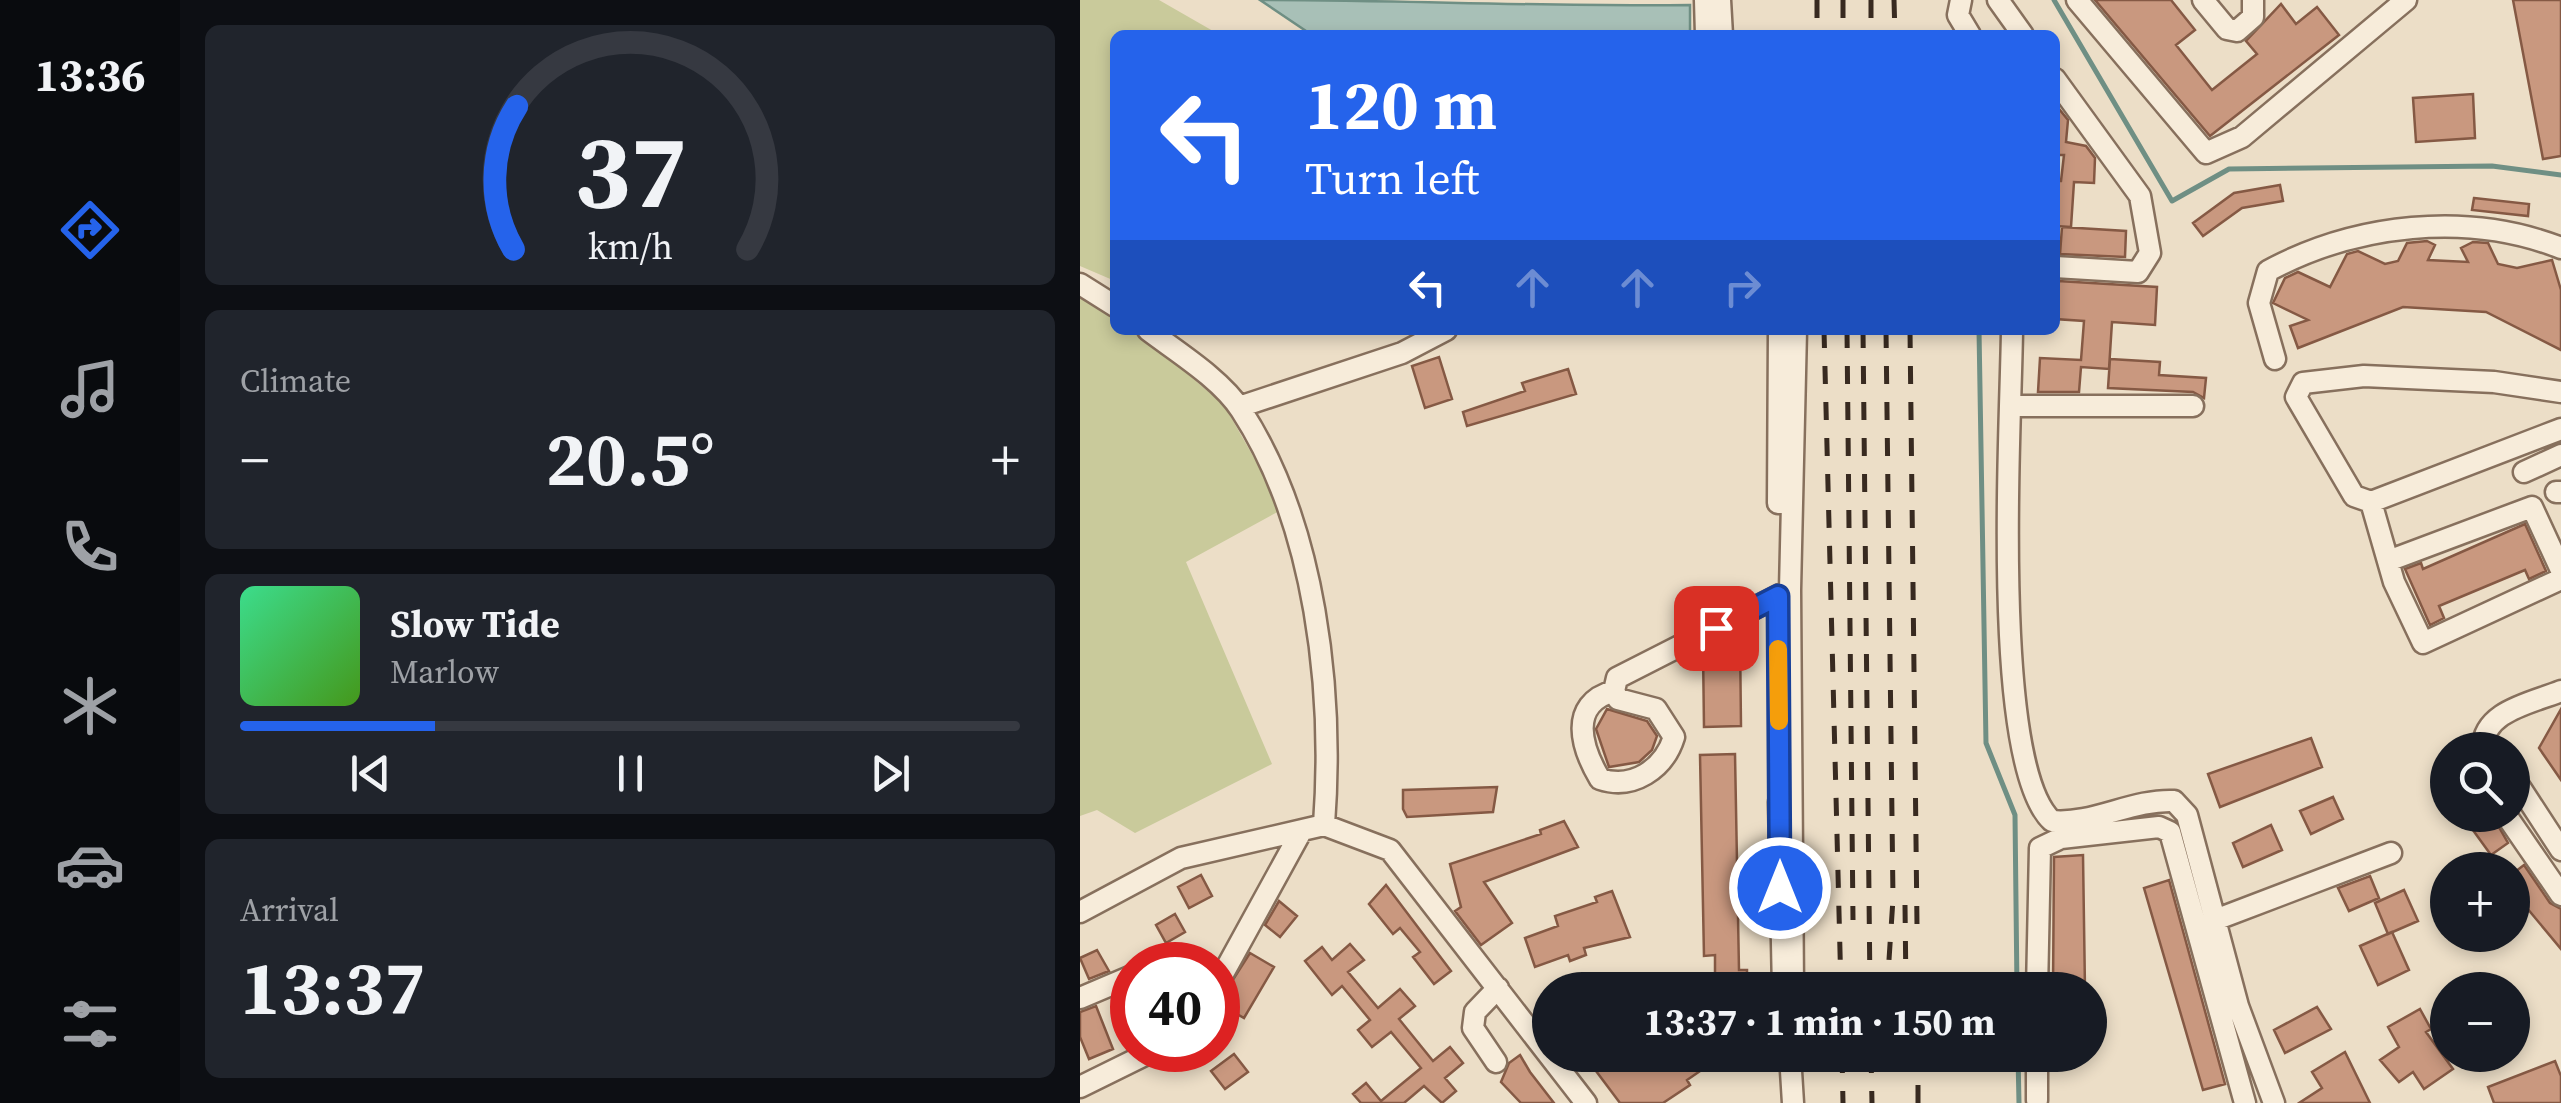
<!DOCTYPE html>
<meta charset="utf-8">
<style>
:root{--surface:#171b24;--page:#20242c;--text:#f1f3f6;--muted:#9ea1a6;--line:#363941;--accent:#2563eb}
body{margin:0;font-family:"Source Serif 4",serif;background:var(--page);color:var(--text);height:100vh;display:flex;flex-direction:column;font-size:38px;white-space:nowrap}
*{box-sizing:border-box;margin:0}
p{font-size:32px;color:var(--muted)}
.icon{flex:none;width:55px;height:55px;fill:none;stroke:currentColor;stroke-width:2;stroke-linecap:round;stroke-linejoin:round}
.map{position:relative;flex:1;overflow:hidden}
.drawer{display:flex;flex-direction:column;gap:25px;padding:25px;background:#0d0f14;width:900px}
.drawer>*{flex:none}
.hud{position:absolute;left:30px;top:30px;width:950px;height:305px;border-radius:15px;box-shadow:0 5px 15px #0003;background:#2563eb;color:#fff;overflow:hidden}
.buttons{position:absolute;left:1350px;top:732px;display:grid;gap:20px}
.buttons a{display:grid;place-items:center;width:100px;height:100px;border-radius:50%;background:var(--surface);box-shadow:0 5px 15px #0003;font-size:50px}
.speed{position:absolute;left:30px;top:942px;display:flex;gap:20px;font-size:50px;font-weight:700;text-align:center}
.speed>*{display:grid;place-content:center;width:130px;height:130px;border-radius:50%;background:var(--surface);box-shadow:0 5px 15px #0003;line-height:1}
.speed .limit{border:15px solid #d22;background:#fff;color:#111}
.pin{position:absolute;display:grid;place-items:center;width:85px;height:85px;color:#fff;margin:-42px;border-radius:20px;box-shadow:0 5px 15px #0006}
.me{position:absolute;width:110px;margin:-55px;rotate:0deg;stroke-linejoin:round;filter:drop-shadow(0 0 8px #0008)}
.turn{display:flex;align-items:center;gap:35px;height:210px;padding:0 30px;font-size:45px}
.turn .icon{width:130px;height:130px;stroke-width:2.5}
.turn b{display:block;font-size:70px;line-height:85px}
.lanes{display:flex;align-items:center;height:95px;padding:0 30px;background:#0003;justify-content:center;gap:50px;direction:ltr}
.lanes .off{opacity:.35}
.big{font-size:75px;font-weight:700;line-height:1.1}
.drawer .tile{flex:1;display:flex;flex-direction:column;justify-content:center;gap:15px;min-width:0;padding:0 35px;border-radius:15px;background:var(--page)}
.drawer .dial{align-items:center;gap:0}
.dial svg{height:260px;overflow:visible;fill:none;stroke:var(--line);stroke-width:7;stroke-linecap:round;text-anchor:middle}
.dial text{fill:var(--text);stroke:none}
.song{display:flex;align-items:center;gap:30px}
.cover{width:120px;height:120px;border-radius:15px;background:linear-gradient(135deg,hsl(150 70% 55%),hsl(100 70% 35%))}
.played{height:10px;border-radius:5px;background:linear-gradient(90deg,var(--accent) 25%,var(--line) 25%)}
.keys{display:flex;justify-content:space-around;direction:ltr}
.heat{display:flex;justify-content:space-between;align-items:center;font-size:55px;direction:ltr}
.trip{position:absolute;left:452px;top:972px;width:575px;height:100px;border-radius:50px;background:var(--surface);box-shadow:0 5px 15px #0003;font-weight:700;line-height:100px;text-align:center}
main{display:flex;flex:1;min-height:0}
.menu{display:flex;flex-direction:column;width:180px;justify-content:space-around;align-items:center;background:#090b0e;color:var(--muted)}
.menu .icon{width:70px;height:70px}
.menu .active{color:var(--accent)}
.menu b{font-size:45px;color:var(--text)}
.map>svg:first-child{display:block}
</style>
<main>
<nav class="menu">
<b>13:36</b>
<svg class="icon active" aria-label="directions" viewBox="0 0 24 24"><path d="M12 3l9 9-9 9-9-9zM9 14v-3h6M13 9l2 2-2 2"/></svg>
<svg class="icon" aria-label="music" viewBox="0 0 24 24"><path d="M9 18V5l10-2v13"/><circle cx="6" cy="18" r="3"/><circle cx="16" cy="16" r="3"/></svg>
<svg class="icon" aria-label="phone" viewBox="0 0 24 24"><path d="M5 4h4l2 5-3 2q2 4 5 5l2-3 5 2v4C11 20 4 13 5 4z"/></svg>
<svg class="icon" aria-label="climate" viewBox="0 0 24 24"><path d="M12 3v18M4 7l16 10M4 17L20 7"/></svg>
<svg class="icon" aria-label="car" viewBox="0 0 24 24"><path d="M5 17H2v-5l4-1 3-4h7l3 4 3 1v5h-3M9 17h6M6 11h13"/><circle cx="7" cy="17" r="2"/><circle cx="17" cy="17" r="2"/></svg>
<svg class="icon" aria-label="filters" viewBox="0 0 24 24"><path d="M4 7h16M4 17h16"/><circle cx="9" cy="7" r="2"/><circle cx="15" cy="17" r="2"/></svg>
</nav>
<section class="drawer">
<div class="tile dial"><svg viewBox="0 0 100 80">
<path d="M14 69A42 42 0 1 1 86 69"/>
<path d="M14 69A42 42 0 0 1 15 25" stroke="#2563eb"/>
<text x="50" y="56" font-size="32" font-weight="700">37</text>
<text x="50" y="72" font-size="11">km/h</text>
</svg></div>
<div class="tile"><p>Climate</p>
<div class="heat"><a>−</a><b class="big">20.5°</b><a>+</a></div>
</div>
<div class="tile">
<div class="song"><i class="cover"></i><div><b>Slow Tide</b><p>Marlow</p></div></div>
<div class="played"></div>
<div class="keys"><svg class="icon" aria-label="previous" viewBox="0 0 24 24"><path d="M18 5L8 12l10 7zM5 5v14"/></svg><svg class="icon" aria-label="pause" viewBox="0 0 24 24"><path d="M8 5v14M16 5v14"/></svg><svg class="icon" aria-label="next" viewBox="0 0 24 24"><path d="M6 5l10 7-10 7zM19 5v14"/></svg></div>
</div>
<div class="tile"><p>Arrival</p><b class="big">13:37</b></div>
</section>
<div class="map">
<svg width="1481" height="1103" viewBox="0 0 1481 1103">
<rect width="100%" height="100%" fill="#ecdec7"/>
<path fill="#c9ca9b" d="M 0,0 L 79,0 L 140,35 L 35,35 L 35,281 L 0,266 Z
M 0,291 L 35,315 L 35,330 L 56,330 L 144,405 L 203,509 L 106,562 L 192,764 L 55,833 L 17,810 L 0,816 Z"/>
<path fill="#a8c0b7" stroke="#6f8f84" stroke-width="2.5" d="M 180,0 C 324,0 466,7 610,5 L 610,35 L 232,35 Z"/>
<g fill="none" stroke-linecap="round" stroke-linejoin="round">
<path stroke="#6f8f84" stroke-width="5" d="M 974,0 L 1092,201 L 1149,169 L 1412,166 L 1481,175
M 899,330 L 906,743 L 935,815 L 937,990
M 938,1055 L 939,1103"/>
</g>
<path fill="#c9987f" stroke="#855944" stroke-width="2.5" d="M 1015,0 L 1091,0 L 1115,30 L 1096,45 L 1132,90 L 1177,54 L 1166,41 L 1201,4 L 1216,24 L 1237,7 L 1259,35 L 1130,136 Z
M 1433,0 L 1481,0 L 1481,156 L 1463,159 Z
M 1393,94 L 1395,138 L 1336,142 L 1333,98 Z
M 975,104 L 988,120 L 986,142 L 1006,146 L 1015,158 L 1014,183 L 994,182 L 991,227 L 975,226 L 975,181 L 981,181 L 984,155 L 975,155 Z
M 1200,185 L 1203,201 L 1162,208 L 1123,236 L 1113,223 L 1154,193 Z
M 1394,198 L 1449,204 L 1448,216 L 1392,210 Z
M 982,227 L 1046,231 L 1045,257 L 980,254 Z
M 1347,241 L 1355,245 L 1348,260 L 1388,262 L 1381,248 L 1393,242 L 1408,243 L 1418,264 L 1437,268 L 1472,260 L 1481,290 L 1481,350 L 1406,312 L 1323,307 L 1218,348 L 1210,326 L 1228,320 L 1193,303 L 1205,278 L 1218,272 L 1250,287 L 1267,254 L 1278,251 L 1305,264 L 1318,261 L 1327,243 Z
M 978,281 L 1077,287 L 1075,325 L 1032,322 L 1029,369 L 1001,367 L 999,392 L 958,392 L 960,358 L 1001,360 L 1004,321 L 975,319 Z
M 359,357 L 372,399 L 345,408 L 332,366 Z
M 1030,359 L 1080,362 L 1079,375 L 1126,378 L 1124,398 L 1113,392 L 1028,388 Z
M 488,369 L 496,394 L 387,426 L 383,412 L 445,391 L 442,383 Z
M 1445,524 L 1466,571 L 1449,579 L 1445,570 L 1359,606 L 1364,618 L 1350,625 L 1325,569 L 1341,563 L 1343,569 Z
M 647,637 L 660,637 L 661,726 L 624,727 L 623,650 Z
M 527,709 L 567,721 L 577,736 L 572,750 L 559,762 L 529,767 L 516,729 Z
M 1481,709 L 1481,780 L 1459,748 Z
M 1231,738 L 1242,767 L 1140,807 L 1128,774 Z
M 655,754 L 659,970 L 667,970 L 667,990 L 635,990 L 635,955 L 624,956 L 620,755 Z
M 417,787 L 413,812 L 327,817 L 323,809 L 323,790 Z
M 1253,797 L 1263,819 L 1231,834 L 1220,811 Z
M 1382,815 L 1412,815 L 1428,843 L 1411,855 Z
M 484,821 L 498,847 L 404,882 L 432,923 L 401,945 L 375,911 L 381,907 L 370,864 L 461,834 L 460,830 Z
M 1191,825 L 1202,850 L 1163,867 L 1153,843 Z
M 1003,855 L 1005,990 L 973,990 L 974,857 Z
M 1444,865 L 1470,903 L 1481,909 L 1481,949 L 1432,890 L 1432,874 Z
M 121,875 L 132,896 L 109,908 L 98,887 Z
M 1290,876 L 1299,898 L 1269,911 L 1258,888 Z
M 1089,880 L 1145,1084 L 1123,1090 L 1064,888 Z
M 306,885 L 371,971 L 354,984 L 333,957 L 340,952 L 320,928 L 313,934 L 289,904 Z
M 1324,890 L 1338,921 L 1308,934 L 1295,903 Z
M 532,891 L 550,937 L 504,948 L 506,955 L 490,961 L 488,955 L 455,967 L 445,938 L 478,926 L 475,916 L 517,902 L 515,897 Z
M 199,901 L 217,916 L 200,937 L 185,925 Z
M 95,914 L 105,932 L 86,943 L 76,925 Z
M 1312,932 L 1329,970 L 1298,985 L 1280,946 Z
M 270,944 L 284,960 L 268,972 L 298,1008 L 320,989 L 335,1006 L 319,1019 L 353,1061 L 370,1047 L 383,1063 L 365,1078 L 376,1091 L 362,1103 L 344,1086 L 324,1103 L 281,1103 L 273,1094 L 286,1083 L 301,1101 L 341,1068 L 311,1032 L 292,1047 L 278,1030 L 290,1020 L 262,986 L 252,995 L 225,961 L 242,947 L 252,960 Z
M 17,950 L 29,971 L 9,979 L 0,958 Z
M 170,953 L 194,967 L 164,1018 L 138,1003 Z
M 16,1006 L 33,1049 L 9,1059 L 0,1037 L 0,1012 Z
M 1237,1007 L 1251,1029 L 1205,1053 L 1194,1030 Z
M 1340,1009 L 1351,1029 L 1346,1032 L 1373,1069 L 1344,1089 L 1333,1072 L 1319,1082 L 1300,1060 L 1319,1047 L 1308,1027 Z
M 1265,1052 L 1290,1103 L 1219,1103 L 1242,1088 L 1232,1072 Z
M 154,1054 L 168,1072 L 145,1089 L 131,1071 Z
M 440,1055 L 450,1072 L 474,1103 L 441,1103 L 421,1082 L 429,1063 Z
M 504,1055 L 611,1055 L 623,1069 L 607,1080 L 610,1085 L 583,1103 L 540,1103 Z
M 1475,1061 L 1481,1076 L 1481,1103 L 1414,1103 L 1408,1087 Z"/>
<g fill="none" stroke-linecap="round" stroke-linejoin="round">
<g stroke="#87705d" stroke-width="25">
<path id="minor" d="M 625,0 L 626,35
M 640,0 L 642,35
M 881,0 L 878,15 L 890,35
M 918,0 L 943,35
M 997,0 L 1126,153 L 1162,137 L 1326,0
M 1123,0 L 1147,29 L 1157,31 L 1173,17 L 1173,0
M 975,79 L 1060,196 L 1070,253 L 1058,272 L 975,267
M 0,284 L 35,306
M 68,330 C 97,352 141,379 161,410 C 236,525 254,691 244,825
M 932,330 C 931,424 910,764 972,821 C 1013,825 1052,799 1094,801 L 1107,815 L 1158,1006 L 1194,1103
M 1195,359 L 1179,303 L 1188,271 C 1275,224 1387,211 1481,248
M 1481,392 L 1414,382 L 1284,376 L 1223,383 L 1216,397 L 1274,496 L 1291,502 L 1481,429
M 931,406 L 1113,406
M 159,407 L 322,353 L 366,330
M 1444,472 L 1481,455
M 1476,492 L 1481,492
M 1291,502 L 1314,582 L 1343,643 L 1481,579
M 698,503 L 699,330
M 1308,561 L 1452,507 L 1481,570
M 534,691 C 487,704 502,749 520,779 C 553,790 584,769 594,737 L 576,709 L 538,699 L 534,691 L 537,678 L 710,590
M 1403,750 C 1401,711 1452,703 1481,691
M 1432,775 L 1481,850
M 699,802 L 703,990
M 1426,815 L 1481,895
M 244,825 L 310,850 L 506,1103
M 0,912 L 101,858 L 244,825
M 1135,920 L 1311,853
M 138,983 L 222,830
M 713,990 L 710,590 L 716,330
M 957,990 L 960,848 L 981,838 L 1079,827 L 1090,832 L 1165,1103
M 0,998 L 52,976
M 710,1055 L 713,1103
M 957,1055 L 957,1100
M 416,1062 L 393,1028 L 395,1012 L 418,988
M 0,1087 L 75,1050"/>
</g>
<use href="#minor" stroke="#f7ecda" stroke-width="20"/>
<path stroke="#382a20" stroke-width="5" stroke-dasharray="18 18" stroke-linecap="butt" d="M 737,0 L 737,35
M 763,0 L 763,35
M 791,0 L 791,35
M 814,0 L 815,35
M 744,330 L 761,990
M 767,330 L 773,920
M 783,330 L 790,990
M 806,330 L 813,899 L 807,990
M 830,330 L 837,925
M 825,905 L 826,990
M 762,1055 L 763,1103
M 791,1055 L 792,1103
M 838,1103 L 838,1055"/>
</g>
<g fill="none" stroke-linecap="round" stroke-linejoin="round">
<g stroke="#184099" stroke-width="25">
<path id="route" d="M 636,628 L 698,596 L 700,888"/>
</g>
<use href="#route" stroke="#2563eb" stroke-width="18"/>
<path stroke="#f59e0b" stroke-width="18" d="M 698,649 L 699,721"/>
</g>
</svg>
<div class="buttons">
<a><svg class="icon" aria-label="search" viewBox="0 0 24 24"><circle cx="10" cy="10" r="6"/><path d="M15 15l6 6"/></svg></a>
<a>+</a>
<a>−</a>
</div>
<div class="speed"><div class="limit">40</div></div>
<div class="pin" style="left:636px;top:628px;background:#d93025"><svg class="icon" aria-label="arrive" viewBox="0 0 24 24"><path d="M6 21V4h12l-3 4 3 4H6"/></svg></div>
<svg class="me" style="left:700px;top:888px" viewBox="-20 -20 40 40"><circle r="17" fill="#2563eb" stroke="#fff" stroke-width="3"/><path d="M0-11L8 9 0 5-8 9z" fill="#fff"/></svg>
<div class="trip">13:37 · 1 min · 150 m</div>
<div class="hud">
<div class="turn"><svg class="icon" aria-label="left" viewBox="0 0 24 24"><path d="M17 20v-9H6M10 6l-5 5 5 5"/></svg><div><b>120 m</b>Turn left</div></div>
<div class="lanes"><svg class="icon" aria-label="left" viewBox="0 0 24 24"><path d="M17 20v-9H6M10 6l-5 5 5 5"/></svg><svg class="icon off" aria-label="ahead" viewBox="0 0 24 24"><path d="M12 20V5M6 11l6-6 6 6"/></svg><svg class="icon off" aria-label="ahead" viewBox="0 0 24 24"><path d="M12 20V5M6 11l6-6 6 6"/></svg><svg class="icon off" aria-label="right" viewBox="0 0 24 24"><path d="M7 20v-9h11M14 6l5 5-5 5"/></svg></div>
</div>
</div>
</main>
